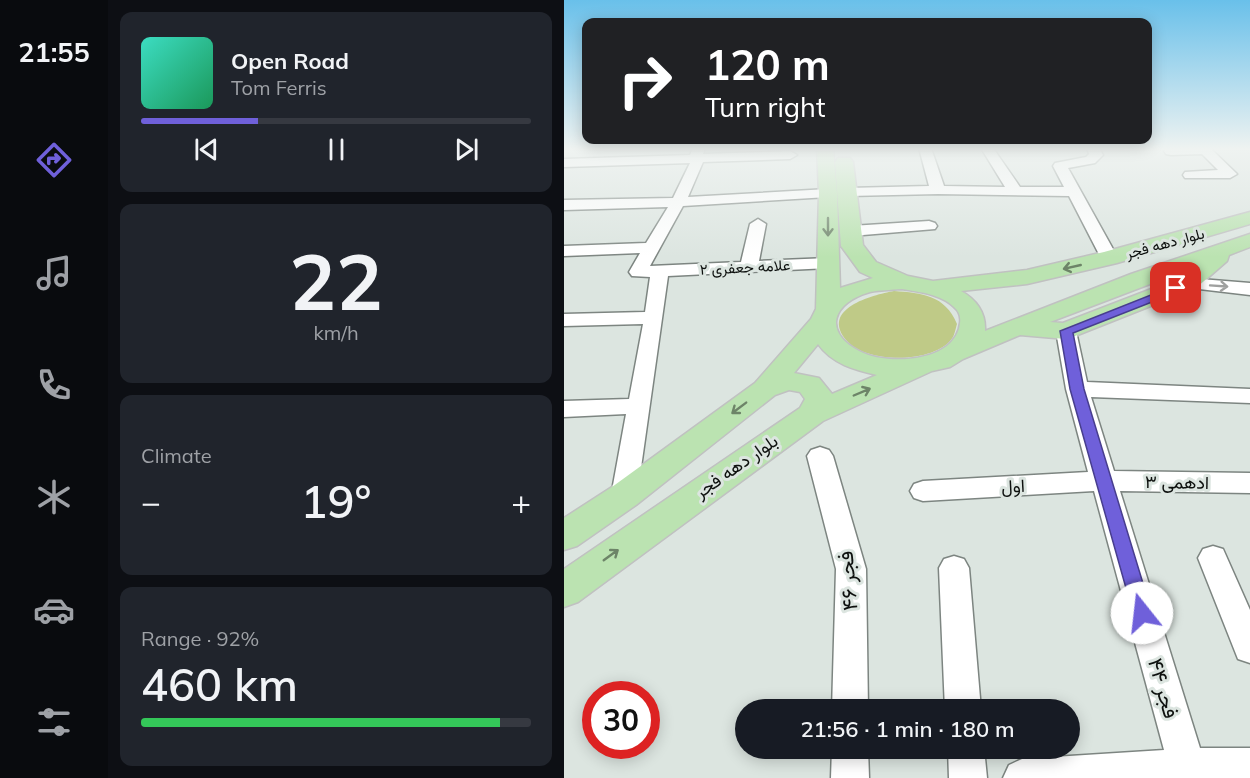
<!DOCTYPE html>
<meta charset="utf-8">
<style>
:root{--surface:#171b24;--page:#20242c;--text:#f1f3f6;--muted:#9ea1a6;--line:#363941;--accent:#6f60da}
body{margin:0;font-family:Mulish,Vazirmatn,sans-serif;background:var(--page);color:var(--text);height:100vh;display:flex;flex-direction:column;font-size:22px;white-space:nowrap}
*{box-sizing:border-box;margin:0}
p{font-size:20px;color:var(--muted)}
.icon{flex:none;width:33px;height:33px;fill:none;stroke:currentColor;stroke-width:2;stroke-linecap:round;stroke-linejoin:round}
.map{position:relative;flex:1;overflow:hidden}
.panel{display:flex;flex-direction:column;gap:12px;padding:12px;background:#0d0f14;width:456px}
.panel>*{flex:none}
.top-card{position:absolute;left:18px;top:18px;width:570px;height:126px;border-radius:12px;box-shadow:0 3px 15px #0003;background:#202124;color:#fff;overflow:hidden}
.speed{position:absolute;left:18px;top:681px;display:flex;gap:12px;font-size:30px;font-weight:700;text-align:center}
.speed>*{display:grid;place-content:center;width:78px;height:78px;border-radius:50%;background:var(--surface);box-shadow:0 3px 15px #0003;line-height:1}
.speed .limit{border:9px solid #d22;background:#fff;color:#111}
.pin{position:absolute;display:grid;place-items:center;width:51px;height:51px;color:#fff;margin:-26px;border-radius:12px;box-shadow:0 3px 9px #0006}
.me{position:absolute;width:66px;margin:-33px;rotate:344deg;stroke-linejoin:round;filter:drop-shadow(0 0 4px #0008)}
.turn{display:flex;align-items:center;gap:21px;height:126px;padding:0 24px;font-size:27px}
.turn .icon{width:78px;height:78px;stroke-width:2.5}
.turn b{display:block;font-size:42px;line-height:51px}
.big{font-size:45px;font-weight:600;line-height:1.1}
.panel .widget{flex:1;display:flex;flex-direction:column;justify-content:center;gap:9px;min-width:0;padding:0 21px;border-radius:12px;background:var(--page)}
.panel .dial{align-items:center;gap:0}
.dial b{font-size:78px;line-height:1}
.song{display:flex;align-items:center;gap:18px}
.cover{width:72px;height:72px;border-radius:9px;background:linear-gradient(135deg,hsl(170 70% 55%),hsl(150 70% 35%))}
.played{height:6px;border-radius:3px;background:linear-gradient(90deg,var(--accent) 30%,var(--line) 30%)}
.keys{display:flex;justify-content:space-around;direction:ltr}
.heat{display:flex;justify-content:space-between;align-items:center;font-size:33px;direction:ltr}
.charge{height:9px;border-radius:4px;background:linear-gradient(90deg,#34c759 92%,var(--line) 0)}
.trip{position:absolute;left:171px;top:699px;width:345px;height:60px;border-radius:30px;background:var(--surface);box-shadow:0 3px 15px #0003;font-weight:600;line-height:60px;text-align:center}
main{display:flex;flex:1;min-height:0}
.menu{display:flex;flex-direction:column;width:108px;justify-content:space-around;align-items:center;background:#090b0e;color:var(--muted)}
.menu .icon{width:42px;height:42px}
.menu .current{color:var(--accent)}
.menu b{font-size:27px;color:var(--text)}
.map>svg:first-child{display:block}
</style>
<main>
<nav class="menu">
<b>21:55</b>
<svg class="icon current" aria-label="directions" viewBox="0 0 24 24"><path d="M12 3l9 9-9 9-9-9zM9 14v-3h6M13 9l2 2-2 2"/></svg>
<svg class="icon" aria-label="music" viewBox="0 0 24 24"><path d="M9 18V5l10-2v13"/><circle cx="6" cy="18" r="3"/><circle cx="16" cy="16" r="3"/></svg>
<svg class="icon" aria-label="phone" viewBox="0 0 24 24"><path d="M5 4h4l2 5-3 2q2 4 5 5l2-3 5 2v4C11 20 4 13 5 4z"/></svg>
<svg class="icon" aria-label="climate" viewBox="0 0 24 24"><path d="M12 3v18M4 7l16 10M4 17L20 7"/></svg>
<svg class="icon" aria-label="car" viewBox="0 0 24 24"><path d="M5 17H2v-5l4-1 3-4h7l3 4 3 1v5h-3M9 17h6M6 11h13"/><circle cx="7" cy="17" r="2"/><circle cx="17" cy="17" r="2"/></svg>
<svg class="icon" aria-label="filters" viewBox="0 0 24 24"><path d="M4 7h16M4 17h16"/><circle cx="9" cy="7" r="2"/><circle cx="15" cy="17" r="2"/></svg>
</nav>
<section class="panel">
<div class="widget">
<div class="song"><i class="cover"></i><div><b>Open Road</b><p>Tom Ferris</p></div></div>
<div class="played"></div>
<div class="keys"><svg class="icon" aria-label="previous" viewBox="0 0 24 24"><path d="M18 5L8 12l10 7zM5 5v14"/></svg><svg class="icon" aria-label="pause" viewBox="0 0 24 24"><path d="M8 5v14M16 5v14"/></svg><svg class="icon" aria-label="next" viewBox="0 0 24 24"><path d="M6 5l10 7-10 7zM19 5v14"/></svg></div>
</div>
<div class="widget dial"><b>22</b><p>km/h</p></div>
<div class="widget"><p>Climate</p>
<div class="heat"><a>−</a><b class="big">19°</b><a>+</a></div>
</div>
<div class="widget"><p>Range · 92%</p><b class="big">460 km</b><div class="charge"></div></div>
</section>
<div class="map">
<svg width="686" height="778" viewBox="0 0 686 778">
<rect width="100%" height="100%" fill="#dce5e0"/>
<path fill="#bfca87" d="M 330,291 C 358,293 381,295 393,324 C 392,327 391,333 389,337 C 372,364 303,364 283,341 C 255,309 308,295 330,291 Z"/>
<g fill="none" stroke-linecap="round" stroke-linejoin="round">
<g stroke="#7d8581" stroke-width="3">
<path id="minor" d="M 129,148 L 141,148 L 139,154 L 226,151 L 233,155 L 226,159 L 139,162 L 124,197 L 264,189 L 271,193 L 264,197 L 119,206 L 86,266 L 177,262 L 186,224 L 194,219 L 202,224 L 195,261 L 265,258 L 271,259 L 274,263 L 271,267 L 265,268 L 104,276 L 73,496 L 69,503 L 60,506 L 51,503 L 47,496 L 62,414 L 0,417 L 0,401 L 65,399 L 79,324 L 0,326 L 0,314 L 81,312 L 86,277 L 68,276 L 65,272 L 76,253 L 0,256 L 0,246 L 82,243 L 104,207 L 0,210 L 0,200 L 109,198 L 126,163 L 0,167 L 0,159 L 126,155 Z
M 355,148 L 367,148 L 380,186 L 441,187 L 417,148 L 429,148 L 456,187 L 500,187 L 489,166 L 491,163 L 522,157 L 525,154 L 523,148 L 535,148 L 539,155 L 531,163 L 504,168 L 554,258 L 551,262 L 539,262 L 505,196 L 374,194 L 284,196 L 277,192 L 284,188 L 365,186 Z
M 602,148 L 646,148 L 673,174 L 666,178 L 621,178 L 619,175 L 621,172 L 654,170 L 638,154 L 607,155 L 602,154 L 600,151 Z
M 365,221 L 371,223 L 373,226 L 371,229 L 287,236 L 279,231 L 287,226 Z
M 624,278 L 686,283 L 686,295 L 618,287 L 615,283 L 618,279 Z
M 502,325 L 509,327 L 512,331 L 523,382 L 686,389 L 686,403 L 527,397 L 550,471 L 686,473 L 686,493 L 556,491 L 636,748 L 686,748 L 686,778 L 439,778 L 445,765 L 458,759 L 600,750 L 530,491 L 359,501 L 350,498 L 346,491 L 350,484 L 359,481 L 524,472 L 502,389 L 492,331 L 495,327 Z
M 256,447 L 265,450 L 269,456 L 302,569 L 304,710 L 268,710 L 272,569 L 243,456 L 247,450 Z
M 649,546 L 659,549 L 686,610 L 686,663 L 674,659 L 634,558 L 639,549 Z
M 390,556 L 400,559 L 405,568 L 417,710 L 381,710 L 375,568 L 380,559 Z
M 268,748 L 304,748 L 305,778 L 267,778 Z
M 384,748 L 420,748 L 423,778 L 385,778 Z"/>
</g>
<g stroke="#c0c1c1" stroke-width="3">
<path id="major" d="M 253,148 L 269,148 L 273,193 L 276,288 L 309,278 L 296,272 L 277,246 L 271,162 L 274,158 L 286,158 L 289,162 L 299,245 L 312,262 L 344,276 L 369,281 L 463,270 L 540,252 L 686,212 L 686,224 L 553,263 L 463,284 L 397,291 C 413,300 422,313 421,331 L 567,274 L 686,234 L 686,247 L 665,255 L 663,261 L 632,288 L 511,336 L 502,339 L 456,335 L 399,359 L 386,367 L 368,371 L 259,421 L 14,602 L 0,607 L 0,569 L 236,408 L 241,399 L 236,392 L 225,390 L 211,395 L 72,505 L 13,546 L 0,550 L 0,518 L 48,487 L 191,383 L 247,319 L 252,309 L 255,193 ZM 628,268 L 616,278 L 499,323 L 486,322 ZM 338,289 C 355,292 377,294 390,307 C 395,311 397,317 396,323 C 392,363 322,366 295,351 C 257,331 270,302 306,292 C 316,290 327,290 338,289 ZM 254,344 C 268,364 291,370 313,375 L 268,394 L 255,378 L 230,373 Z"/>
</g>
<use href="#minor" fill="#fff" fill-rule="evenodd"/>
<use href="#major" fill="#bbe3b1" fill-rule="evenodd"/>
</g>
<defs><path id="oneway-shaft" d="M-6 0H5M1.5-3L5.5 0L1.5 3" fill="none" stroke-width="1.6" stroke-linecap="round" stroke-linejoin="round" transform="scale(1.5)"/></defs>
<g stroke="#6d8468">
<use href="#oneway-shaft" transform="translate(264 227) rotate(90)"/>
<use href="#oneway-shaft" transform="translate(508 267) rotate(167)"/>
<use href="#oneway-shaft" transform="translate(298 392) rotate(-23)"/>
<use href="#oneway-shaft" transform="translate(175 408) rotate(143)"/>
<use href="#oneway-shaft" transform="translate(47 555) rotate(-36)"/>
</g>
<use stroke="#9fa09f" href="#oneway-shaft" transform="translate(655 286) rotate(4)"/>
<linearGradient id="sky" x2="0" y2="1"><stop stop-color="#69c0ea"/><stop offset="0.58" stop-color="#eff3f1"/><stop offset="1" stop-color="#eff3f1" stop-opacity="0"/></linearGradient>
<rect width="686" height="257" fill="url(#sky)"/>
<path fill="#6f60da" stroke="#483e8e" stroke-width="1.5" d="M 612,285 L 616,286 L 616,291 L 509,333 L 520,389 L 588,613 L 585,619 L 578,621 L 571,619 L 569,613 L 506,389 L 496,331 Z"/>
<g text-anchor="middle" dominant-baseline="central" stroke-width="6" stroke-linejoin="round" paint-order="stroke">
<g font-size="15" fill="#0e110f" stroke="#dce5e0">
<text transform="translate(601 243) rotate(-15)">بلوار دهه فجر</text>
<text transform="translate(181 267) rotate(-3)">علامه جعفری ۲</text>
</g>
<g font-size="18" fill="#0e110f" stroke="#dce5e0">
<text transform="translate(172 466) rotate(-35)">بلوار دهه فجر</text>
<text transform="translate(613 482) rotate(1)">ادهمی ۳</text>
<text transform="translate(449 486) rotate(-3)">اول</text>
</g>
<g font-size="21" fill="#0e110f" stroke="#dce5e0">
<text transform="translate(283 581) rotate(-95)">فجر ۴۶</text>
<text transform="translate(600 688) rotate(74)">فجر ۴۴</text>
</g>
</g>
</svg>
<div class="speed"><div class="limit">30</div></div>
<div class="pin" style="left:612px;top:288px;background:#d93025"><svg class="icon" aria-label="arrive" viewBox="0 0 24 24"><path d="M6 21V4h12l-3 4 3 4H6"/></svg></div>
<svg class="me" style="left:578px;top:613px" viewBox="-20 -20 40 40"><circle r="19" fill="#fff"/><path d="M0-13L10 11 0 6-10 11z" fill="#6f60da"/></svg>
<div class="trip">21:56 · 1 min · 180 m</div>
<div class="top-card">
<div class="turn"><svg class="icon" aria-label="right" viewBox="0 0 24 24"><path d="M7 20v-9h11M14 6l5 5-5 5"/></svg><div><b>120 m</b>Turn right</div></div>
</div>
</div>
</main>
